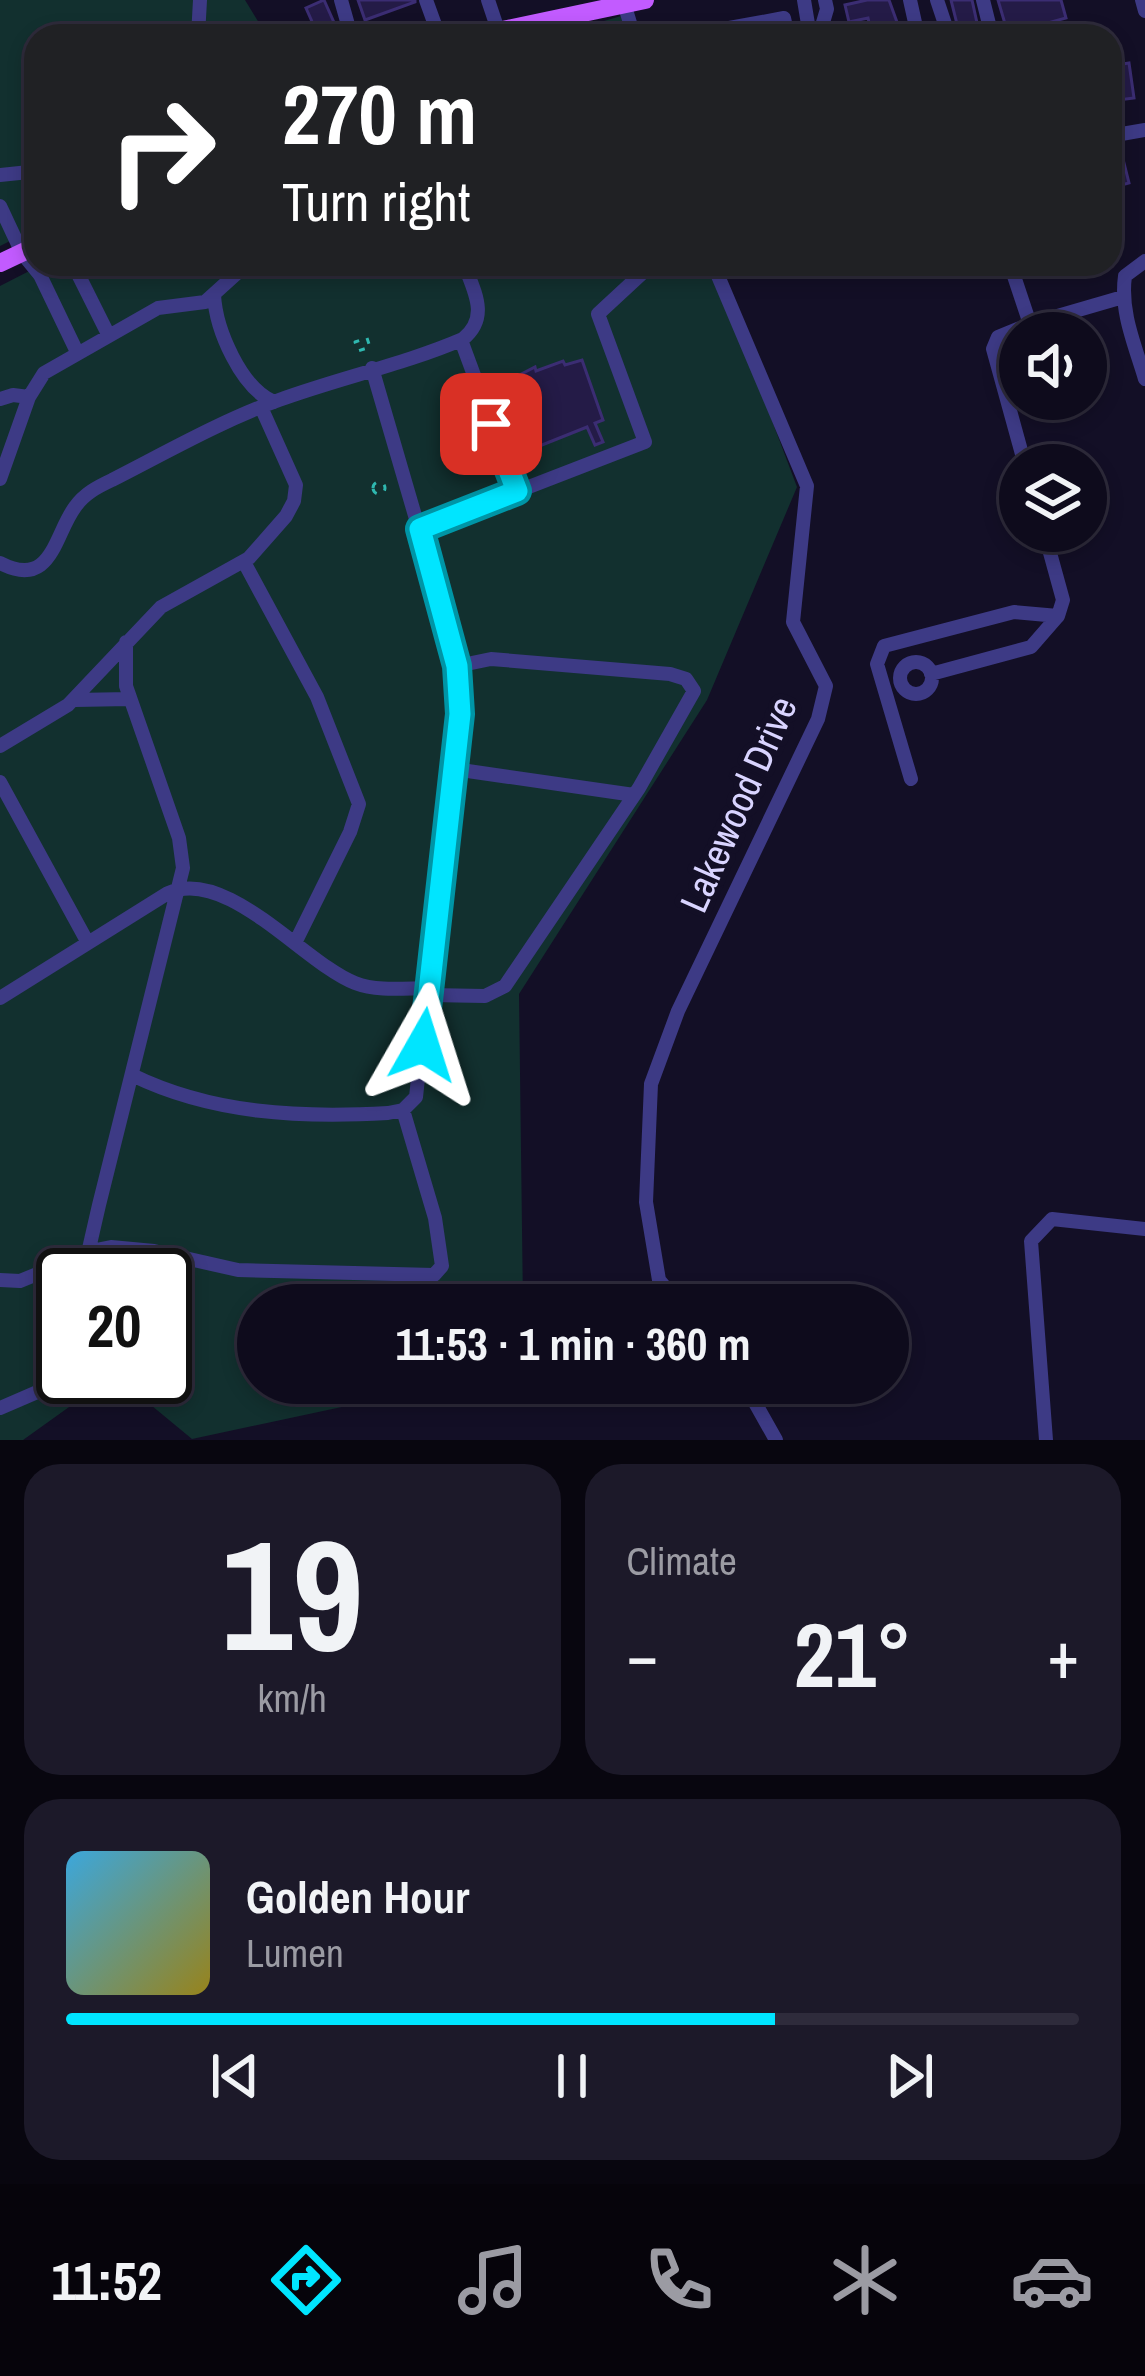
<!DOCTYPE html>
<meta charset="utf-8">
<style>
:root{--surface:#0e0b1c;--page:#1c1929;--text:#f1f3f6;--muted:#9b9ba3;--line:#2e2b3b;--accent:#00e5ff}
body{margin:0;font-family:"Archivo Narrow",sans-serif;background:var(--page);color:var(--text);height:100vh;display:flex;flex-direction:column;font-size:45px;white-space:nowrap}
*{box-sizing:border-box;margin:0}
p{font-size:39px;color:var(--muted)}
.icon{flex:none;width:66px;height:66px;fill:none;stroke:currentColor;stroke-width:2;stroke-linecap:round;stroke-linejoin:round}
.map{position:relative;height:1440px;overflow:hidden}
.panel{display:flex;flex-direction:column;gap:24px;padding:24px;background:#08060f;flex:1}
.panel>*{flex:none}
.guide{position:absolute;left:24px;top:24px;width:1098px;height:252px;border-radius:36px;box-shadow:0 6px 18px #0003,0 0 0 3px var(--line);background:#202124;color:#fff;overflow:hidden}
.controls{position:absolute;left:999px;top:312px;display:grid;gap:24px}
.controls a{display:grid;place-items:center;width:108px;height:108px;border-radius:50%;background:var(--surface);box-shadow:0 6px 18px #0003,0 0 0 3px var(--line);font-size:60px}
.speed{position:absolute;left:36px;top:1248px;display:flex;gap:24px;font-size:60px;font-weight:700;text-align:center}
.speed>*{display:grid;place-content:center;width:156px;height:156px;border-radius:50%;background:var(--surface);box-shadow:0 6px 18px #0003,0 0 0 3px var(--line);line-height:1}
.speed .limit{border:6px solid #111;border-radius:18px;background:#fff;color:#111}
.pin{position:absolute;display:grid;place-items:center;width:102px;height:102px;color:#fff;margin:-51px;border-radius:24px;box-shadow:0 6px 18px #0006}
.me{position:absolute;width:132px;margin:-66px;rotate:6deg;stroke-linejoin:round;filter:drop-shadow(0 0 9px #0008)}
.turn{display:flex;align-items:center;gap:42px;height:252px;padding:0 60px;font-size:54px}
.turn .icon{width:156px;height:156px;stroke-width:2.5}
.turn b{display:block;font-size:84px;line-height:102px}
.big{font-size:90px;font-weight:700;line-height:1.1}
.panel .tile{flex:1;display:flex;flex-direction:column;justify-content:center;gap:18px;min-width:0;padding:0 42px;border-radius:36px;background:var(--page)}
.panel .dial{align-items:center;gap:0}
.dial b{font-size:156px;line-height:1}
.song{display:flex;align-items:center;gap:36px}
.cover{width:144px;height:144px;border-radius:18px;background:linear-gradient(135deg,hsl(200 70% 55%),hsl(50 70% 35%))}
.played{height:12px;border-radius:6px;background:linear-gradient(90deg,var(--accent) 70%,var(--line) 70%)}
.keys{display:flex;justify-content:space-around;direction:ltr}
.heat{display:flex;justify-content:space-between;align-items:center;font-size:66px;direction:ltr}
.panel .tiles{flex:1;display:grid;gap:24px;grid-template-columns:1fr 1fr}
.tile:last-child{grid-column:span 2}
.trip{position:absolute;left:237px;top:1284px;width:672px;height:120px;border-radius:60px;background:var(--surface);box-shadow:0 6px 18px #0003,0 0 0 3px var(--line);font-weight:700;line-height:120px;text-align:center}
.tab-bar{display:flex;height:192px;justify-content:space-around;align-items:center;background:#06040b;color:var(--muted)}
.tab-bar .icon{width:84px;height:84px}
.tab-bar .on{color:var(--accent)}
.tab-bar b{font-size:54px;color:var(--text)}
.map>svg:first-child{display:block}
</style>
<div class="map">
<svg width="1145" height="1440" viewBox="0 0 1145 1440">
<rect width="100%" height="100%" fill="#130f26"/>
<path fill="#12302f" d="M 0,0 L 245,0 L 267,36 L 36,36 L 36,228 L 0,246 Z
M 621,16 L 628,36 L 553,36 Z
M 43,264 L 713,264 L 797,487 L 707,700 L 519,994 L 523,1305 L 258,1305 L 258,1383 L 454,1383 L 192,1439 L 117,1377 L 165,1377 L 165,1275 L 63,1275 L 63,1377 L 111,1377 L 23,1440 L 0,1440 L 0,286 Z"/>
<path fill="#241b47" stroke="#3b2d73" stroke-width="3" d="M 324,0 L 336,27 L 318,35 L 306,8 Z
M 358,0 L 415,0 L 415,2 L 365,20 Z
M 867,0 L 889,0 L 902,36 L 872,36 L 868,18 L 849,22 L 845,5 Z
M 951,0 L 972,0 L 977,23 L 958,28 Z
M 998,0 L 1061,0 L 1066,18 L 1008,34 Z
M 1129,63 L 1134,98 L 1110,101 L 1110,66 Z
M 1122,155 L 1129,183 L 1110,188 L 1110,158 Z
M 582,360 L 603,420 L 595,423 L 603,442 L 595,445 L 587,427 L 537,447 L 532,435 L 512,445 L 493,393 L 497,392 L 496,387 L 535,367 L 536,371 L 563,361 L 565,365 Z"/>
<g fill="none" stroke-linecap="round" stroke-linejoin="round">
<path stroke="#2fb8b0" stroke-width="3" stroke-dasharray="6 9" stroke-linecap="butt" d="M 367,338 L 370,347 L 358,351 L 355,342 Z
M373 488a6 6 0 1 1 12 0a6 6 0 1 1-12 0Z"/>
<path stroke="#3d3a85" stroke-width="14" d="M 341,0 L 350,32 L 364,36
M 426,0 L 439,36
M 488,0 L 498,30
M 623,0 L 634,36
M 804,0 L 810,36
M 910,0 L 918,36
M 937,0 L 949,36
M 983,0 L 992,36
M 1142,0 L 1145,11
M 198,36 L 200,0
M 685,36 L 784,18 L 788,36
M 819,36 L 827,9 L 825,0
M 1110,136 L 1145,130
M 0,175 L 29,172 L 36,160
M 0,206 L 22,253 L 40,275 L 77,352
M 1145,261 L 1125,276 C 1120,312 1135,345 1145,379
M 73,264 L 108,334
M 1010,264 L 1030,324 L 1123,297
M 214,295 C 216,330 241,388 274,402
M 461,340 L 517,492
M 0,399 L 13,395 L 29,397
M 1025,465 L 993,349 L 998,337 L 1030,324
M 0,479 L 29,397 L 44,373 L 158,308 L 205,302 L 247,264
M 420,529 L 645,442 L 598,314 L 652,264
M 244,562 L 317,697 L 359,804 L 350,832 L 296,941
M 0,563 C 52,590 54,535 75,507 C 84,494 97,487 112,480 C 167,452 221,421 279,400 C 339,378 405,364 463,339 C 490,317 474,291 464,264
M900 678a16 16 0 1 1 32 0a16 16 0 1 1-32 0Z
M 931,674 L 1031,647 L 1058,616
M 75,700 L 129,699
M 0,746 L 68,705 L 161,607 L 249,558 L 286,516 L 294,501 L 296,485 L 261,407
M 454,769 L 634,795
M 911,779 L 877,664 L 884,646 L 1014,612 L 1058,616 L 1063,600 L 1044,531
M 0,782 L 88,943
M 429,995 L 485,996 L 505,986 L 639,788 L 694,691 L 686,679 L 670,674 L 491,659 L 457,666
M 0,998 L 168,893 C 227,866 305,964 355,983 C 378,992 406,988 430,988
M 132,1075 C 212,1114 300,1118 388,1113 L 403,1110 L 416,1097 L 460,693 L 432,574 L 372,368
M 88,1275 L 88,1253 L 99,1205 L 183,868 L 179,838 L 126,686 L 126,642
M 0,1280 L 20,1281 L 96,1250 L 111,1247 L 154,1251 L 238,1270 L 434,1275 L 442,1266 L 435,1218 L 403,1110
M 680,1305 L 659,1280 L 646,1202 L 651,1084 L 678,1011 L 818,719 L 826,686 L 793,622 L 807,486 L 713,264
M 744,1383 L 776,1440
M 0,1408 L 72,1377
M 1046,1440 L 1031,1241 L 1052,1219 L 1145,1229"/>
<path stroke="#c25bff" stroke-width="18" d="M 474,36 L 645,0
M 0,263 L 36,246"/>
</g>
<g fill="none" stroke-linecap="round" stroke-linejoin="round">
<g stroke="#0095a6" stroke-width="30">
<path id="route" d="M 423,1045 L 460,714 L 457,666 L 420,529 L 517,491 L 491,424"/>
</g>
<use href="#route" stroke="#00e5ff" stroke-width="21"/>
</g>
<g text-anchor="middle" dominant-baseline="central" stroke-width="12" stroke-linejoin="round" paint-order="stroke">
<g font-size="39" fill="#d9d4ff" stroke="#130f26">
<text transform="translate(738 804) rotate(-66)">Lakewood Drive</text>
</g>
</g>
</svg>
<div class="controls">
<a><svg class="icon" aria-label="sound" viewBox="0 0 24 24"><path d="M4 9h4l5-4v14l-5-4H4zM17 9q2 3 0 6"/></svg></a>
<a><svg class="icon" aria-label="layers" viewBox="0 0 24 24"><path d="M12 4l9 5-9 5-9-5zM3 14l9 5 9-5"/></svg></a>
</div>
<div class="speed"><div class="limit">20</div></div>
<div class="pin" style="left:491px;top:424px;background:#d93025"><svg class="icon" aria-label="arrive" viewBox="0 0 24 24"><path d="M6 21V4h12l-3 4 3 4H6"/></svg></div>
<svg class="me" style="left:423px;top:1045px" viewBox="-20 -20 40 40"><path d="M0-17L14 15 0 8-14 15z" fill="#00e5ff" stroke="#fff" stroke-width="4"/></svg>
<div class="trip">11:53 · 1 min · 360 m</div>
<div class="guide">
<div class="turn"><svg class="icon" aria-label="right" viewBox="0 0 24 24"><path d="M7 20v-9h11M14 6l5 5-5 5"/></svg><div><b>270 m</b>Turn right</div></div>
</div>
</div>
<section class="panel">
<div class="tiles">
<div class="tile dial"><b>19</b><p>km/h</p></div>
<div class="tile"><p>Climate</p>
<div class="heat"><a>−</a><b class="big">21°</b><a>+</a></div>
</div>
<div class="tile">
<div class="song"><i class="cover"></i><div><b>Golden Hour</b><p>Lumen</p></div></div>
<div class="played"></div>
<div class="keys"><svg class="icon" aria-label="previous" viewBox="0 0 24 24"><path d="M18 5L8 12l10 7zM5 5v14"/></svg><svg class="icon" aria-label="pause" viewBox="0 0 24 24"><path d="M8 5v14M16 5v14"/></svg><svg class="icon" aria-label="next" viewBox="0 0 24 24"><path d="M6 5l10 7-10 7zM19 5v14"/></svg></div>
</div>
</div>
</section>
<nav class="tab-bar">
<b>11:52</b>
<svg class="icon on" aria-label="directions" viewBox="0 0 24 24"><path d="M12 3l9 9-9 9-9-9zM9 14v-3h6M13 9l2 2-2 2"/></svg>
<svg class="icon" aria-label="music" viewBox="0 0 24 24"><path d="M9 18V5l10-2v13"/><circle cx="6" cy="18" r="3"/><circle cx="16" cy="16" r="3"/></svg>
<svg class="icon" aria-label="phone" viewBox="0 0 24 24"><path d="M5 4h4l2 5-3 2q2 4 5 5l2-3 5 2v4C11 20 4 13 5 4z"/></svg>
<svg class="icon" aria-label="climate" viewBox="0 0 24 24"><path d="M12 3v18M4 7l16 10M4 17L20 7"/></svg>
<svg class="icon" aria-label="car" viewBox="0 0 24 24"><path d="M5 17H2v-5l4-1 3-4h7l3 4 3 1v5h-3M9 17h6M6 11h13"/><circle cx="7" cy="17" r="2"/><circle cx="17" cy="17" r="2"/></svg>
</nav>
